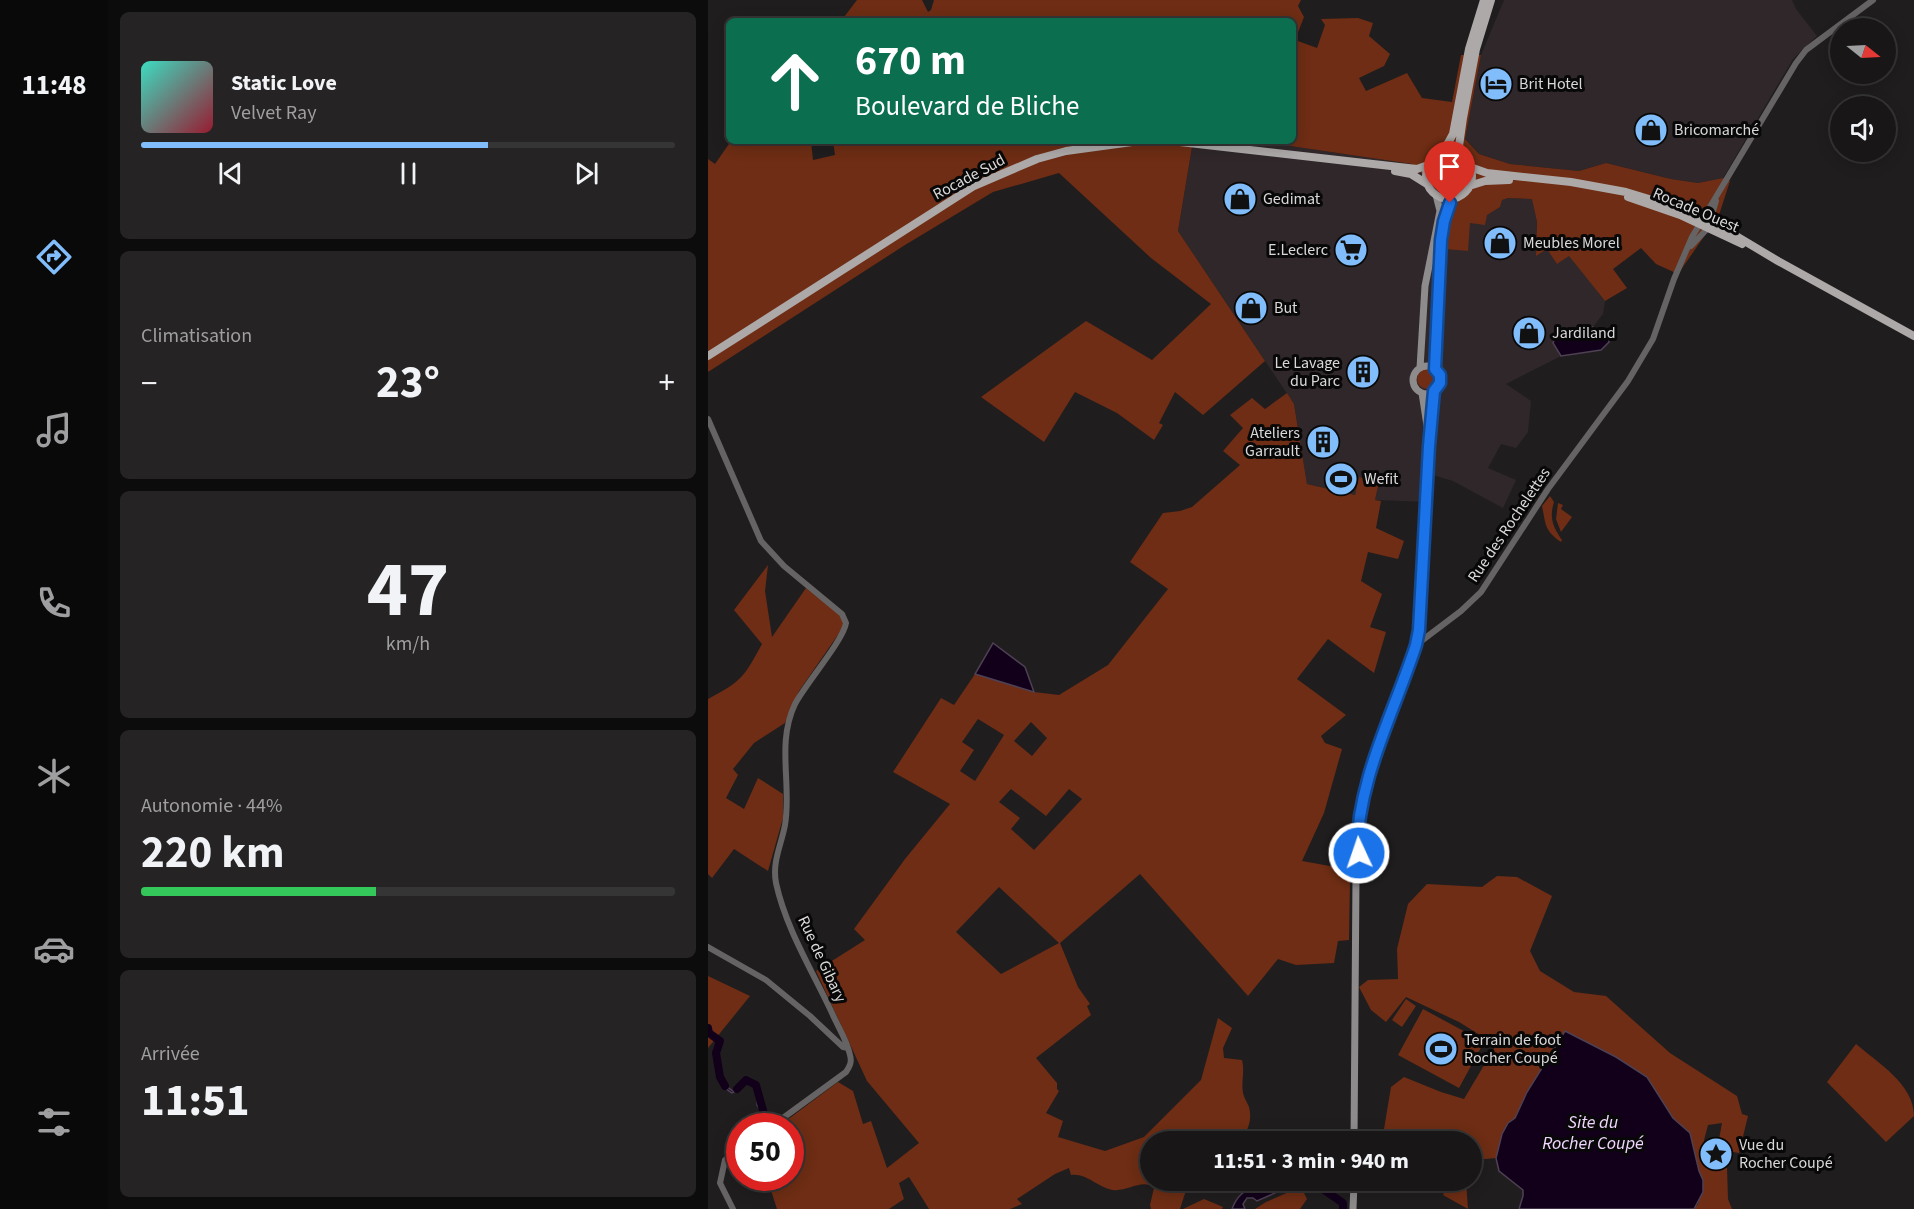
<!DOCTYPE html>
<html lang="fr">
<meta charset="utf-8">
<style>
:root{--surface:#181616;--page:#252323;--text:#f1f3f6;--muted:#9f9fa1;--line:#363535;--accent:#80bdfa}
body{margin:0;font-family:"Source Sans 3",sans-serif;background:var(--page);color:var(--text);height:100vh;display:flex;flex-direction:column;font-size:22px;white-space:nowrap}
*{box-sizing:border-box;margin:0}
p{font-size:20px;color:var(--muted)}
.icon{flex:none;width:33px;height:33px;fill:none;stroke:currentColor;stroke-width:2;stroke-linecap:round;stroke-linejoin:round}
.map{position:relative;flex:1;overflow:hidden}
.sheet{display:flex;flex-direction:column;gap:12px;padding:12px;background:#0d0c0c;width:600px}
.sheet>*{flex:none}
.hud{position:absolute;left:18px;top:18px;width:570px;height:126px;border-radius:9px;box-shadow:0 3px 15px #0003,0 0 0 2px var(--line);background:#0b6e4f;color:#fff;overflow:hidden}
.needle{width:39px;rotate:108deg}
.buttons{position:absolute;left:1122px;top:18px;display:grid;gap:12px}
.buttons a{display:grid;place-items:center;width:66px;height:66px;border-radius:50%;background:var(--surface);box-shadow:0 3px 15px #0003,0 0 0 2px var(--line);font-size:30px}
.speed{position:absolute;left:18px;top:1113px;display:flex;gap:12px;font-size:30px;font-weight:700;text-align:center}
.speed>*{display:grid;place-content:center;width:78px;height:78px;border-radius:50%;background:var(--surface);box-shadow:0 3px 15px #0003,0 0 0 2px var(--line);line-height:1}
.speed .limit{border:9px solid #d22;background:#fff;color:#111}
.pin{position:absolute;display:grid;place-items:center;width:51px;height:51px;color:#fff;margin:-62px -26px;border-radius:50% 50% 50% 0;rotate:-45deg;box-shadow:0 0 6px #0007}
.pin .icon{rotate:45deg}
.me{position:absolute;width:66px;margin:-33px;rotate:357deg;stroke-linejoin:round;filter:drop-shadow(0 0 4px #0008)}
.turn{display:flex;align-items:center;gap:21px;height:126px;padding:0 30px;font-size:27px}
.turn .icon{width:78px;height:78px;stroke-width:2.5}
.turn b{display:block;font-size:42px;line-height:51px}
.big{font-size:45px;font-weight:700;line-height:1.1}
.sheet .widget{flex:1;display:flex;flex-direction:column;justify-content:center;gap:9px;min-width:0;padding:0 21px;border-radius:9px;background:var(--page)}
.sheet .dial{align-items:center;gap:0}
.dial b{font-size:78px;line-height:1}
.song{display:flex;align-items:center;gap:18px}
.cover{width:72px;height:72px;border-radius:9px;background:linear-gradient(135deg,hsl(170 70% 55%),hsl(350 70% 35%))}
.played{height:6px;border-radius:3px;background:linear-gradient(90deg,var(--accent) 65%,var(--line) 65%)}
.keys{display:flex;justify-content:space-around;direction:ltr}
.heat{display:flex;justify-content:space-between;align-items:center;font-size:33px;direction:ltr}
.charge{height:9px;border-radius:4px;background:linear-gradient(90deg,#34c759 44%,var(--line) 0)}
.trip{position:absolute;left:432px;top:1131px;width:342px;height:60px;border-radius:30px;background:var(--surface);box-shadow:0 3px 15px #0003,0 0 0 2px var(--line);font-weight:700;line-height:60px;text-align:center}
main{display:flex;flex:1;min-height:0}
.menu{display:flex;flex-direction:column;width:108px;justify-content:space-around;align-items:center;background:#0a0909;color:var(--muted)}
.menu .icon{width:42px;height:42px}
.menu .on{color:var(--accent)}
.menu b{font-size:27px;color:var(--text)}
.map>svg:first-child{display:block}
</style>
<main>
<nav class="menu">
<b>11:48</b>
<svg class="icon on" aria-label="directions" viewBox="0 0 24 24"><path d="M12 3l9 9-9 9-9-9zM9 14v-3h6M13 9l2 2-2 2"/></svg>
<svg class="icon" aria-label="music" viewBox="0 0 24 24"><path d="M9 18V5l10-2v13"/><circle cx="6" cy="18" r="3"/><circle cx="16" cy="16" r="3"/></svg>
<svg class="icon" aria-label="phone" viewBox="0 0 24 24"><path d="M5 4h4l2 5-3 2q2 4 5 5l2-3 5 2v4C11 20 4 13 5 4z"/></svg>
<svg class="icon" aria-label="climate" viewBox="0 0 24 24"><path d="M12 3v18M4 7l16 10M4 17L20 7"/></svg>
<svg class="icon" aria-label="car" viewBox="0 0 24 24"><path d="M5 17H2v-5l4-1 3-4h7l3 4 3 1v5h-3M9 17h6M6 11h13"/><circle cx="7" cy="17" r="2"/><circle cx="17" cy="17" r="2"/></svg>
<svg class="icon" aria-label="filters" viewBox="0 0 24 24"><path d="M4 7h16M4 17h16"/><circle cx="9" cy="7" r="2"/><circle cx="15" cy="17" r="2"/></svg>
</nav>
<section class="sheet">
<div class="widget">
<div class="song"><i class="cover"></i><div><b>Static Love</b><p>Velvet Ray</p></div></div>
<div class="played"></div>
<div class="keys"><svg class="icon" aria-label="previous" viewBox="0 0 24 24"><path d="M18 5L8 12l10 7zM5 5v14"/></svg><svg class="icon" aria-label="pause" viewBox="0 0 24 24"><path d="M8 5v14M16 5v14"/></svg><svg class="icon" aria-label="next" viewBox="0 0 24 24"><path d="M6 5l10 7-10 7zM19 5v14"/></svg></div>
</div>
<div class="widget"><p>Climatisation</p>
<div class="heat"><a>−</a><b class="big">23°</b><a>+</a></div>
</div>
<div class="widget dial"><b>47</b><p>km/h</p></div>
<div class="widget"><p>Autonomie · 44%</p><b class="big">220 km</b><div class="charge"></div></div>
<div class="widget"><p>Arrivée</p><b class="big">11:51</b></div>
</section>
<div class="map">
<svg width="1206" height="1209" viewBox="0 0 1206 1209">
<rect width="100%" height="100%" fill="#201d1e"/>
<path fill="#2f2729" d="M 796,0 L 1084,0 L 1088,9 L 1109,36 L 1085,59 L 1015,178 L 990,183 L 963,179 L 898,163 L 871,171 L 802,164 L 771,154 L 757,139 L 773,55 Z
M 485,141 L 549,141 L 704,164 L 745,206 L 738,248 L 762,223 L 792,207 L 793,200 L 800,198 L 825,199 L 829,222 L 828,255 L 839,249 L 861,255 L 897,301 L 895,314 L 885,327 L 863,332 L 853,331 L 850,353 L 853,356 L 798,384 L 823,401 L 820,432 L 808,448 L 793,444 L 780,468 L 808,480 L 795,508 L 745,481 L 725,475 L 722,502 L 667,500 L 671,482 L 651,477 L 647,495 L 599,484 L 586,404 L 470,231 Z"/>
<path fill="#6e2d14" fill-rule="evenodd" d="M 149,0 L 214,0 L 220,12 L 223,10 L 226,0 L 593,0 L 590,6 L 596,17 L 587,40 L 609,48 L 617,25 L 613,19 L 650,18 L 665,23 L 661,36 L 682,54 L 676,66 L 651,78 L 658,91 L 699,73 L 714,98 L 744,102 L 753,55 L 773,55 L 757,139 L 771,154 L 802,164 L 871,171 L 898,163 L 963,179 L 990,183 L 1015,178 L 1022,181 L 1011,215 L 970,274 L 948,264 L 933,248 L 905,269 L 919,288 L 897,301 L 861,256 L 849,264 L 839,249 L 828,256 L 829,222 L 824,199 L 800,198 L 794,200 L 792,207 L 779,215 L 777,225 L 762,223 L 760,251 L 738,249 L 745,206 L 704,164 L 549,141 L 585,141 L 585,21 L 133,21 Z
M 23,141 L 103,141 L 105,160 L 127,155 L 125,141 L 485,141 L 470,231 L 557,361 L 495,415 L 467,392 L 451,423 L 455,425 L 446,440 L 409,413 L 367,392 L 336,442 L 273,397 L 378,321 L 444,360 L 503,304 L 443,258 L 351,173 L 285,192 L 197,245 L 0,372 L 0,159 L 7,164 Z
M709 379a10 10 0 1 1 20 0a10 10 0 1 1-20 0Z
M 579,393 L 586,404 L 599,484 L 647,495 L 651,477 L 671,482 L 667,500 L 673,501 L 668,528 L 696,541 L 690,559 L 660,552 L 653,581 L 674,594 L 662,627 L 678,632 L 666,673 L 620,639 L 589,679 L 638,715 L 613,736 L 617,743 L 634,749 L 616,813 L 594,861 L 633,868 L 642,879 L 641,940 L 630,941 L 626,963 L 588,965 L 570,959 L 540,996 L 432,874 L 352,943 L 370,987 L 382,1004 L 379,1006 L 383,1015 L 328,1058 L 349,1083 L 349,1089 L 351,1091 L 338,1113 L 355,1121 L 350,1137 L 397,1151 L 436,1137 L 493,1080 L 510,1018 L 524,1028 L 515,1048 L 516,1058 L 534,1060 C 537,1071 533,1082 535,1093 C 536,1098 539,1102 541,1107 C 545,1122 539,1137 524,1141 L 518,1134 L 507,1141 L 442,1142 L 442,1180 L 481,1181 L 472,1209 L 443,1209 L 442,1205 L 446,1188 C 435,1178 419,1192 405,1190 C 390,1188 379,1173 363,1175 L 361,1168 L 347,1174 L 309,1199 L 314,1204 L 302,1209 L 221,1209 L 201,1177 L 191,1183 L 196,1199 L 181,1209 L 69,1209 L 59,1178 L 82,1178 L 82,1126 L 71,1126 L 130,1082 L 145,1091 L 155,1124 L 163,1121 L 179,1168 L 211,1143 L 159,1081 L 108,971 L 157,940 L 146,929 L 197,859 L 242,804 L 185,772 L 233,698 L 246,705 L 267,674 L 326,692 L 351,695 L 400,665 L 460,589 L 422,562 L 455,513 L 472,511 L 484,507 L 532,465 L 515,451 L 535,428 L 522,415 L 544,398 L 557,409 ZM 270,719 L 296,735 L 267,781 L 252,771 L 266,750 L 254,742 ZM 323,722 L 339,738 L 324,756 L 306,741 ZM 303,789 L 338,816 L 361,789 L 374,799 L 326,850 L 303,829 L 312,818 L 291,802 ZM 291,887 L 351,943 L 293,974 L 248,932 Z
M 842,496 L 846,502 C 841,518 845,527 854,540 L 853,542 C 836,530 838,525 834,506 Z
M 850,503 L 855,505 L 853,509 L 864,517 L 853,532 L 848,519 Z
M 60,565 L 57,591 L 64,637 L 98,588 L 133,616 L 136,622 L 134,629 L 91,691 L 77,723 L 46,743 L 25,769 L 30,775 L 18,798 L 36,809 L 50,778 L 75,794 L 75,818 L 60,871 L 26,849 L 4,878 L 0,874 L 0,699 C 34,681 36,677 54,644 L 26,610 Z
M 789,876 L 809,877 L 844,896 L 822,951 L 832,971 L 866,992 L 898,996 L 962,1053 L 1029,1096 L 1034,1114 L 1040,1116 L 1031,1153 L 1012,1150 L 1010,1145 L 1014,1123 L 1000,1125 L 994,1148 L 998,1168 L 1019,1167 L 1020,1199 L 1024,1209 L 986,1209 L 990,1204 L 995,1180 L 991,1171 L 982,1133 L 965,1118 L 939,1077 L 908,1057 L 858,1031 L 819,1092 L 807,1118 L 800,1123 L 794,1134 L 788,1158 L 767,1160 L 767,1170 L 764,1171 L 764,1142 L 674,1141 L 683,1087 L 696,1077 L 733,1092 L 756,1099 L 788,1045 L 751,1022 L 698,997 L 678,1022 L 663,1010 L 651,987 L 660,980 L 690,979 L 689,949 L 700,904 L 719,884 L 774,887 Z
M 0,976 L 42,996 L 0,1048 Z
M 698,999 L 708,1006 L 694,1027 L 684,1020 Z
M 715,1009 L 776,1042 L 751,1088 L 690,1055 Z
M 1148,1044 C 1170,1063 1206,1084 1206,1116 L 1178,1142 L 1119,1082 Z
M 741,1181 L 758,1181 L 760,1209 L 735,1195 Z
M 590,1188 L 594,1189 L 599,1199 L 592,1209 L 547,1209 L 558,1202 Z
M 496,1199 L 515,1207 L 514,1209 L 475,1209 Z"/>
<path fill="#12001b" stroke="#4e4154" stroke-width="1.5" d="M 885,327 L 900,337 L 901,342 L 893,350 L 853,356 L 845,343 L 849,333 Z
M 285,643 L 317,667 L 326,692 L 267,674 Z
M 0,1024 L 1,1032 L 12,1038 C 11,1044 8,1047 8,1052 C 8,1065 13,1085 25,1091 L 37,1079 L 42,1079 L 49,1083 L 57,1117 L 53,1126 L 52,1126 L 56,1116 L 49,1105 L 50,1092 L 41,1080 L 37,1080 L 28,1091 L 24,1093 C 9,1085 9,1064 6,1049 L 11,1041 L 0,1034 Z
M 857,1031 L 908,1057 L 939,1077 L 965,1118 L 982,1133 L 991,1171 L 995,1180 L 995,1192 L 986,1209 L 811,1209 L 815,1196 L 815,1190 L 791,1171 L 788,1158 L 794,1134 L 800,1123 L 807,1118 L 819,1092 Z
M 548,1186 L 563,1186 L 567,1193 L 549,1201 L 545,1198 L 539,1198 L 535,1204 L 537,1209 L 524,1209 C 529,1196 535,1191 548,1186 Z"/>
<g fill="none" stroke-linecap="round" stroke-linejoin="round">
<path stroke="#12001b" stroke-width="8" d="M 0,1028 L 1,1033 L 12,1041 L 8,1053 L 12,1077 L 17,1086
M 29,1089 L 38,1080 L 48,1085 L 56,1114 L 54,1126
M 553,1190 L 581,1183 L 609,1185 L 635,1203 L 635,1209"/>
<path stroke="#656363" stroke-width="6" d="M 983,246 L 1000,228 L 1008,201
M 0,419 L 53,541 L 76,566 L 134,614 L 138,623 C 135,641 98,683 87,704 C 68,744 84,784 77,825 C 73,846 64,862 68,883 C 78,929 105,972 124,1013 C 130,1027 139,1040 142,1055 C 144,1062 142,1066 138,1072 L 64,1126
M 708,645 L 753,611 L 773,592 L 840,489 L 920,381 L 945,339 L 966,279 L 984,237 L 1088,63 L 1098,50 L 1165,0
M 0,947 L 58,980 L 102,1016 L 135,1047 L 140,1048
M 25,1209 L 12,1183 L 17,1160 L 32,1150"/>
<path stroke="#8d8b8b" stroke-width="7" d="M705 380a14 14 0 1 1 28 0a14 14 0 1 1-28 0Z
M 712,368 L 717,286 L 732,211 L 728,195
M 727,369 L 733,240 L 737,215 L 744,198
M 714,393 L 720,432
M640 860a8 8 0 1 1 16 0a8 8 0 1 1-16 0Z
M 649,853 L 650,820 L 659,783 L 708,645 L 713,608 L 721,446 L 727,391
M 646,1142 L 648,876 L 650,868
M 645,1209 L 646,1183"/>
<path stroke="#ada9a9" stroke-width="8" d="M718 176a23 23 0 1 1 46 0a23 23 0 1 1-46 0Z
M 734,154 L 745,134 L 761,49 L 776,0
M 755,158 L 751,146 L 755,118 L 768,49 L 783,0
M 762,167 L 779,173 L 863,182 L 918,192 L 964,206 L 1003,221 L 1070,261 L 1206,336
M 687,171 L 703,174 L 719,184
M 761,186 L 777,181 L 801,180
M 920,197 L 972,215 L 1034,244
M 0,356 L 266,186 L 329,159 L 358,151 L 424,142 L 472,142 L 709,169 L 720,165"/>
</g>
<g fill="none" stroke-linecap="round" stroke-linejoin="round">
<g stroke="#114b97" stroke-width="15">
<path id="route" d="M 651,853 L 649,853 C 649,780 686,713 708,645 L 711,630 L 721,446 L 726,391 L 732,383 L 732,375 L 727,369 L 733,240 L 736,221 L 742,203"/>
</g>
<use href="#route" stroke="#1a73e8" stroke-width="10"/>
</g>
<defs>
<g id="hotel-disc" transform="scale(1.725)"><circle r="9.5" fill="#80bdfa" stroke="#090808"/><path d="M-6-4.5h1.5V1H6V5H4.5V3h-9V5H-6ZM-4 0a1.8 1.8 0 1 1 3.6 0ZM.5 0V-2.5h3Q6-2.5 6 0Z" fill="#111"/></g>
<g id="shop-disc" transform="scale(1.725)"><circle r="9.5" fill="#80bdfa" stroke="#090808"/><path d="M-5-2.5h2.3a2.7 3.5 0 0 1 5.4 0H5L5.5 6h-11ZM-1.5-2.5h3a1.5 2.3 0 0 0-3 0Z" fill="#111"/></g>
<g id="supermarket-disc" transform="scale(1.725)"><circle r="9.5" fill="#80bdfa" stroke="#090808"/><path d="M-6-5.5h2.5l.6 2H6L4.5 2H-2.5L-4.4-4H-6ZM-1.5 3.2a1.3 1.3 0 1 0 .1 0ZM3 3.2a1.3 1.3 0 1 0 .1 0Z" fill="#111"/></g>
<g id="building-disc" transform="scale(1.725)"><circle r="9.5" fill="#80bdfa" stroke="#090808"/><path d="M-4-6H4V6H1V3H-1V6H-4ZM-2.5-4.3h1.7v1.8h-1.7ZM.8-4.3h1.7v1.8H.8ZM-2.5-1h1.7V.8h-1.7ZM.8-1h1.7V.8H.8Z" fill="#111"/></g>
<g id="stadium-disc" transform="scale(1.725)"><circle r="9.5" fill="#80bdfa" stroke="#090808"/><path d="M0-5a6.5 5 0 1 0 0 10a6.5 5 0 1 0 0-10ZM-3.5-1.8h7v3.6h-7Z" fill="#111"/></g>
<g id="sight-disc" transform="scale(1.725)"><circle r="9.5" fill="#80bdfa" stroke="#090808"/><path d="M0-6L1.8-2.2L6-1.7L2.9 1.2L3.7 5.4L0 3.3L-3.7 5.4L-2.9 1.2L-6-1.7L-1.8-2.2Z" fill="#111"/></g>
</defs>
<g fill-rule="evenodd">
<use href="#hotel-disc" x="788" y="84"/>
<use href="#shop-disc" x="943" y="130"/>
<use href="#shop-disc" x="532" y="199"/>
<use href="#shop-disc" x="792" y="243"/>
<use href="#supermarket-disc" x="643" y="250"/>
<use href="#shop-disc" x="543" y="308"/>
<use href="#shop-disc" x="821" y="333"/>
<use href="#building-disc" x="655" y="372"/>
<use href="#building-disc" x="615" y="442"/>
<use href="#stadium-disc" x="633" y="479"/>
<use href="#stadium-disc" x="733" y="1049"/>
<use href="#sight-disc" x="1008" y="1154"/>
</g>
<g text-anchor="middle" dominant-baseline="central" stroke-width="6" stroke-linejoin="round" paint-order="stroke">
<g font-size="16" fill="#dad8d9" stroke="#090808" text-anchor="start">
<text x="811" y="84">Brit Hotel</text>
<text x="966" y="130">Bricomarché</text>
<text x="555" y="199">Gedimat</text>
<text x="815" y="243">Meubles Morel</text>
<text x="620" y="250" text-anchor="end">E.Leclerc</text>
<text x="566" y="308">But</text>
<text x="844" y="333">Jardiland</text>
<text x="632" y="363" text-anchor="end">Le Lavage<tspan x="632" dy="18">du Parc</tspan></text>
<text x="592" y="433" text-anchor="end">Ateliers<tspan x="592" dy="18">Garrault</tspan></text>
<text x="656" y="479">Wefit</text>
<text x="756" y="1040">Terrain de foot<tspan x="756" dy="18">Rocher Coupé</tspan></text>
<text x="1031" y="1145">Vue du<tspan x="1031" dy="18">Rocher Coupé</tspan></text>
</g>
<g font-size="16" fill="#dad8d9" stroke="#090808">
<text transform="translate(261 177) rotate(-28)">Rocade Sud</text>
<text transform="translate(988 210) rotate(23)">Rocade Ouest</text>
<text transform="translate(801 525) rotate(-56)">Rue des Rochelettes</text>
<text transform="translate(114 959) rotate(65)">Rue de Gibary</text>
</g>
<g font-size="18" font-style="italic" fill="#f1d7ff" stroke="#090808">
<text x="885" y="1122">Site du<tspan x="885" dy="21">Rocher Coupé</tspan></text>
</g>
</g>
</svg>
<div class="buttons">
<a><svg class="needle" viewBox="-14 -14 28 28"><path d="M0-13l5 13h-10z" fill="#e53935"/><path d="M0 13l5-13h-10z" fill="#9f9fa1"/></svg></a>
<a><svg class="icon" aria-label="sound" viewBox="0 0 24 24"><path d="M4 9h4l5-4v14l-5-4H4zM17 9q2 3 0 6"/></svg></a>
</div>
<div class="speed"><div class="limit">50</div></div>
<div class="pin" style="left:742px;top:203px;background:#d93025"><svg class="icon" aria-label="arrive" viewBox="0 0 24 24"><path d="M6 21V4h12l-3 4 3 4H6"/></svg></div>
<svg class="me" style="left:651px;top:853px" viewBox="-20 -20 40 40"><circle r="17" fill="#1a73e8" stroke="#fff" stroke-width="3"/><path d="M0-11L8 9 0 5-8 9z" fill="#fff"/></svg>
<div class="trip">11:51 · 3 min · 940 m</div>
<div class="hud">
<div class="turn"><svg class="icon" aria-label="ahead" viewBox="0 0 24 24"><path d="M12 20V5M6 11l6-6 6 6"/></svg><div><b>670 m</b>Boulevard de Bliche</div></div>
</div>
</div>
</main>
